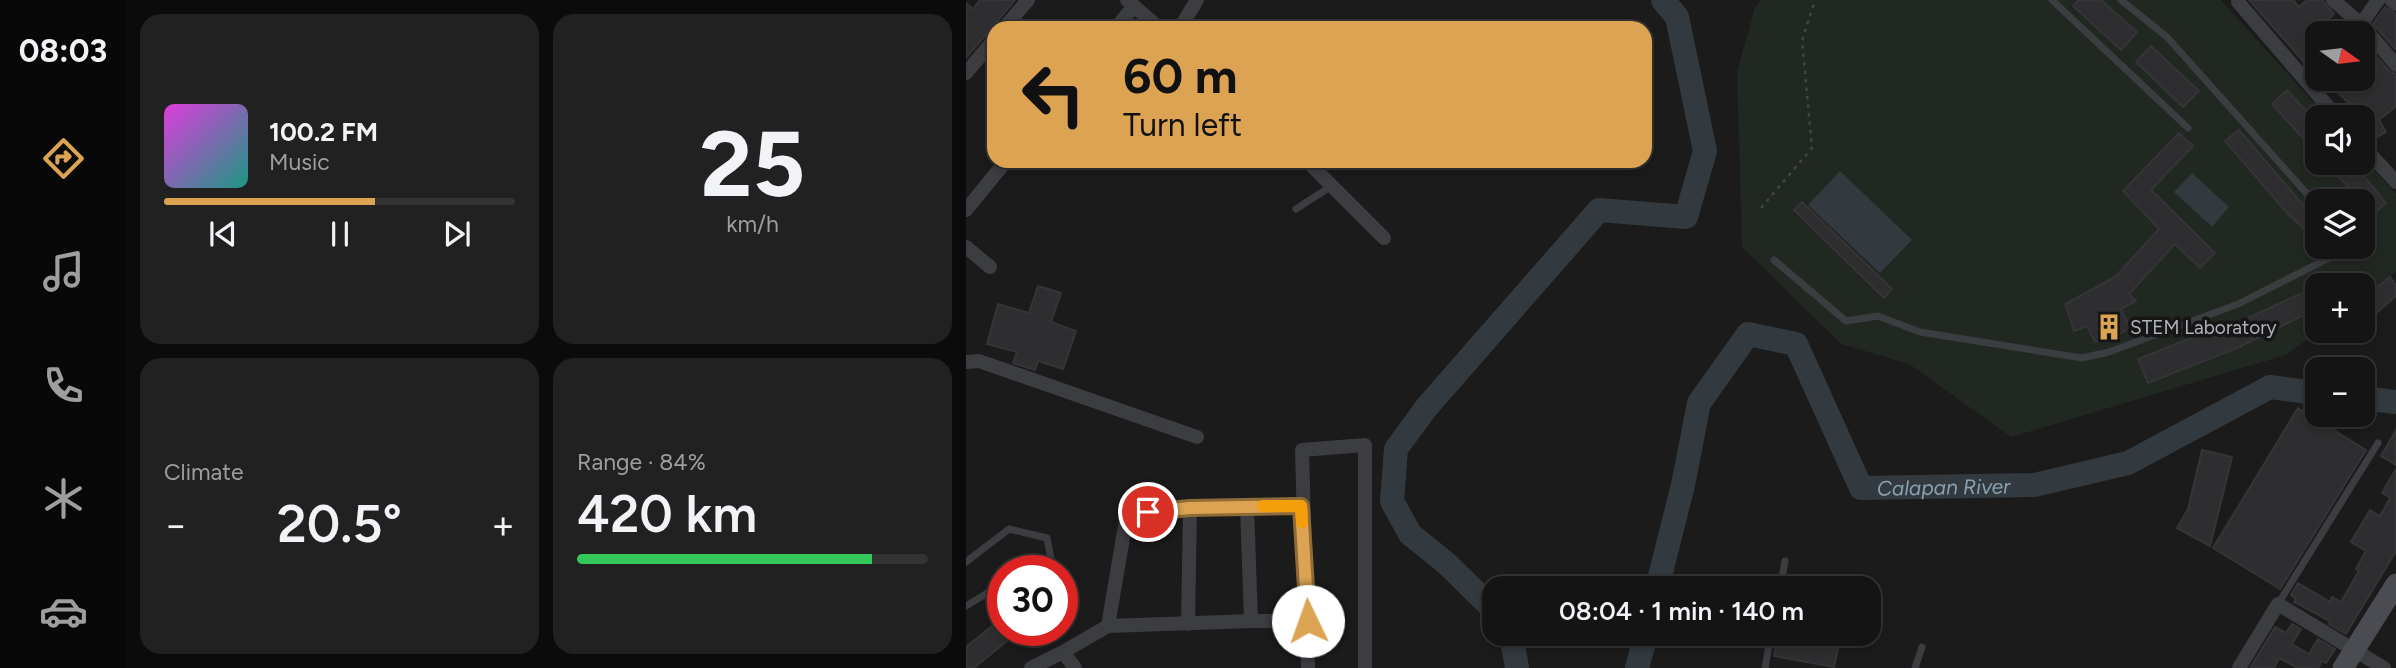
<!DOCTYPE html>
<meta charset="utf-8">
<style>
:root{--surface:#141415;--page:#212122;--text:#f1f3f6;--muted:#9d9ea0;--line:#333334;--accent:#dca452}
body{margin:0;font-family:Figtree,sans-serif;background:var(--page);color:var(--text);height:100vh;display:flex;flex-direction:column;font-size:26px;white-space:nowrap}
*{box-sizing:border-box;margin:0}
p{font-size:23px;color:var(--muted)}
.icon{flex:none;width:38px;height:38px;fill:none;stroke:currentColor;stroke-width:2;stroke-linecap:round;stroke-linejoin:round}
.map{position:relative;flex:1;overflow:hidden}
.details{display:flex;flex-direction:column;gap:14px;padding:14px;background:#0b0b0c;width:840px}
.details>*{flex:none}
.guide{position:absolute;left:21px;top:21px;width:665px;height:147px;border-radius:21px;box-shadow:0 4px 10px #0003,0 0 0 2px var(--line);background:#dca452;color:#111;overflow:hidden}
.needle{width:46px;rotate:104deg}
.tools{position:absolute;left:1339px;top:21px;display:grid;gap:14px}
.tools a{display:grid;place-items:center;width:70px;height:70px;border-radius:14px;background:var(--surface);box-shadow:0 4px 10px #0003,0 0 0 2px var(--line);font-size:35px}
.speed{position:absolute;left:21px;top:555px;display:flex;gap:14px;font-size:35px;font-weight:700;text-align:center}
.speed>*{display:grid;place-content:center;width:91px;height:91px;border-radius:50%;background:var(--surface);box-shadow:0 4px 10px #0003,0 0 0 2px var(--line);line-height:1}
.speed .limit{border:10px solid #d22;background:#fff;color:#111}
.pin{position:absolute;display:grid;place-items:center;width:60px;height:60px;color:#fff;margin:-30px;border:4px solid #fff;border-radius:50%;box-shadow:0 2px 7px #0007}
.me{position:absolute;width:77px;margin:-38px;rotate:357deg;stroke-linejoin:round;filter:drop-shadow(0 0 5px #0008)}
.turn{display:flex;align-items:center;gap:24px;height:147px;padding:0 21px;font-size:32px}
.turn .icon{width:91px;height:91px;stroke-width:2.5}
.turn b{display:block;font-size:49px;line-height:60px}
.big{font-size:52px;font-weight:600;line-height:1.1}
.details .tile{flex:1;display:flex;flex-direction:column;justify-content:center;gap:10px;min-width:0;padding:0 24px;border-radius:21px;background:var(--page)}
.details .dial{align-items:center;gap:0}
.dial b{font-size:91px;line-height:1}
.song{display:flex;align-items:center;gap:21px}
.cover{width:84px;height:84px;border-radius:10px;background:linear-gradient(135deg,hsl(300 70% 55%),hsl(170 70% 35%))}
.played{height:7px;border-radius:4px;background:linear-gradient(90deg,var(--accent) 60%,var(--line) 60%)}
.keys{display:flex;justify-content:space-around;direction:ltr}
.heat{display:flex;justify-content:space-between;align-items:center;font-size:38px;direction:ltr}
.charge{height:10px;border-radius:5px;background:linear-gradient(90deg,#34c759 84%,var(--line) 0)}
.details .tiles{flex:1;display:grid;gap:14px;grid-template-columns:repeat(2,1fr)}
.trip{position:absolute;left:516px;top:576px;width:399px;height:70px;border-radius:21px;background:var(--surface);box-shadow:0 4px 10px #0003,0 0 0 2px var(--line);font-weight:600;line-height:70px;text-align:center}
main{display:flex;flex:1;min-height:0}
.dock{display:flex;flex-direction:column;width:126px;justify-content:space-around;align-items:center;background:#080808;color:var(--muted)}
.dock .icon{width:49px;height:49px}
.dock .on{color:var(--accent)}
.dock b{font-size:32px;color:var(--text)}
.map>svg:first-child{display:block}
</style>
<main>
<nav class="dock">
<b>08:03</b>
<svg class="icon on" aria-label="directions" viewBox="0 0 24 24"><path d="M12 3l9 9-9 9-9-9zM9 14v-3h6M13 9l2 2-2 2"/></svg>
<svg class="icon" aria-label="music" viewBox="0 0 24 24"><path d="M9 18V5l10-2v13"/><circle cx="6" cy="18" r="3"/><circle cx="16" cy="16" r="3"/></svg>
<svg class="icon" aria-label="phone" viewBox="0 0 24 24"><path d="M5 4h4l2 5-3 2q2 4 5 5l2-3 5 2v4C11 20 4 13 5 4z"/></svg>
<svg class="icon" aria-label="climate" viewBox="0 0 24 24"><path d="M12 3v18M4 7l16 10M4 17L20 7"/></svg>
<svg class="icon" aria-label="car" viewBox="0 0 24 24"><path d="M5 17H2v-5l4-1 3-4h7l3 4 3 1v5h-3M9 17h6M6 11h13"/><circle cx="7" cy="17" r="2"/><circle cx="17" cy="17" r="2"/></svg>
</nav>
<section class="details">
<div class="tiles">
<div class="tile">
<div class="song"><i class="cover"></i><div><b>100.2 FM</b><p>Music</p></div></div>
<div class="played"></div>
<div class="keys"><svg class="icon" aria-label="previous" viewBox="0 0 24 24"><path d="M18 5L8 12l10 7zM5 5v14"/></svg><svg class="icon" aria-label="pause" viewBox="0 0 24 24"><path d="M8 5v14M16 5v14"/></svg><svg class="icon" aria-label="next" viewBox="0 0 24 24"><path d="M6 5l10 7-10 7zM19 5v14"/></svg></div>
</div>
<div class="tile dial"><b>25</b><p>km/h</p></div>
<div class="tile"><p>Climate</p>
<div class="heat"><a>−</a><b class="big">20.5°</b><a>+</a></div>
</div>
<div class="tile"><p>Range · 84%</p><b class="big">420 km</b><div class="charge"></div></div>
</div>
</section>
<div class="map">
<svg width="1430" height="668" viewBox="0 0 1430 668">
<rect width="100%" height="100%" fill="#1b1b1c"/>
<path fill="#212721" fill-rule="evenodd" d="M 795,0 L 1255,0 L 1361,117 L 1351,117 L 1351,163 L 1396,163 L 1397,157 L 1430,194 L 1430,272 L 1397,297 L 1396,285 L 1351,285 L 1352,331 L 1320,355 L 1045,437 L 943,364 L 875,344 L 776,247 L 771,72 L 789,7 ZM 1351,201 L 1396,201 L 1396,247 L 1351,247 Z"/>
<path fill="#323a3f" d="M 874,171 L 946,240 L 914,273 L 842,205 Z
M 1226,173 L 1263,207 L 1246,227 L 1208,192 Z"/>
<g fill="none" stroke-linecap="round" stroke-linejoin="round">
<g stroke="#323a3f" stroke-width="24">
<path d="M 1396,398 L 1430,402"/>
<path id="s1" d="M 691,588 L 717,485 L 733,403 L 782,334 L 830,344 L 895,488 L 1068,485 L 1162,463 L 1304,387 L 1351,393"/>
<path d="M 528,610 L 480,563 L 444,534 L 426,501 L 430,449 L 460,408 L 633,210 L 720,217 L 739,151 L 711,17 L 697,0"/>
<path d="M 545,634 L 551,668"/>
<path d="M 671,668 L 680,634"/>
</g>
</g>
<path fill="#2e2e30" stroke="#353538" stroke-width="2" d="M 14,0 L 49,0 L 0,58 L 0,3 L 7,9 Z
M 1113,0 L 1135,0 L 1171,32 L 1155,50 L 1107,6 Z
M 1283,0 L 1327,0 L 1333,7 L 1341,0 L 1356,0 L 1368,14 L 1357,24 L 1366,33 L 1351,33 L 1351,63 L 1344,69 Z
M 1419,7 L 1430,14 L 1430,50 L 1407,24 Z
M 1396,40 L 1423,71 L 1430,74 L 1430,106 L 1413,120 L 1420,132 L 1405,141 L 1396,128 L 1396,117 L 1359,79 L 1396,79 Z
M 1185,46 L 1233,91 L 1217,107 L 1170,62 Z
M 1321,90 L 1351,123 L 1351,154 L 1306,104 Z
M 1273,130 L 1351,221 L 1351,241 L 1322,214 L 1259,141 Z
M 1213,133 L 1227,146 L 1185,190 L 1249,253 L 1234,268 L 1209,244 L 1163,294 L 1170,301 L 1155,309 L 1165,329 L 1129,342 L 1121,326 L 1108,331 L 1099,304 L 1149,277 L 1193,229 L 1157,191 Z
M 1359,163 L 1387,163 L 1420,203 L 1396,224 L 1396,201 Z
M 836,202 L 926,289 L 918,298 L 828,210 Z
M 1424,277 L 1430,285 L 1430,296 L 1402,320 L 1396,313 L 1396,299 Z
M 72,286 L 95,293 L 85,322 L 110,331 L 97,369 L 72,361 L 69,370 L 47,363 L 51,352 L 21,344 L 32,304 L 63,313 Z
M 1338,292 L 1346,311 L 1271,348 L 1182,383 L 1172,359 L 1262,323 L 1263,327 Z
M 1332,408 L 1400,450 L 1314,589 L 1247,548 Z
M 1430,430 L 1430,465 L 1415,456 Z
M 1236,450 L 1266,457 L 1244,546 L 1211,528 L 1222,509 Z
M 1430,469 L 1430,551 L 1380,634 L 1363,624 L 1364,621 L 1328,602 L 1330,599 L 1325,595 L 1332,583 L 1364,602 L 1366,597 L 1375,602 L 1393,571 L 1390,569 L 1400,551 L 1385,542 L 1404,510 L 1414,516 L 1424,498 L 1416,493 Z
M 37,617 L 37,630 L 54,630 L 8,668 L 0,668 L 0,647 Z
M 1326,624 L 1335,629 L 1326,644 L 1343,654 L 1352,639 L 1369,649 L 1360,663 L 1356,661 L 1352,668 L 1332,668 L 1313,658 L 1308,668 L 1284,668 L 1309,627 L 1320,633 Z
M 813,634 L 875,634 L 868,667 L 808,656 Z"/>
<g fill="none" stroke-linecap="round" stroke-linejoin="round">
<path stroke="#424448" stroke-width="2.5" stroke-dasharray="3.5 5" stroke-linecap="butt" d="M 795,208 L 846,148 L 836,41 L 849,0"/>
<path stroke="#3c3d41" stroke-width="7" d="M 1086,0 L 1222,128
M 1155,0 L 1201,37 L 1351,205
M 330,209 L 367,185
M 1396,240 L 1407,234
M 808,260 L 880,321 L 912,316 L 954,332 L 1116,358 L 1143,352 L 1272,304 L 1385,247
M 0,562 L 43,529 L 81,538 L 86,564 L 83,570
M 814,588 L 819,561
M 1312,604 L 1412,443
M 0,606 L 31,587 L 37,588
M 799,668 L 805,634
M 949,668 L 956,647"/>
<path stroke="#3c3d41" stroke-width="14" d="M 1367,0 L 1396,25 L 1430,65
M 1425,0 L 1430,4
M 1272,2 L 1371,117
M 168,6 L 193,28
M 38,28 L 62,0
M 150,28 L 168,6 L 161,0
M 214,28 L 231,0
M 1389,33 L 1412,0
M 0,73 L 28,40
M 1396,145 L 1430,182
M 341,161 L 418,238
M 0,210 L 40,161
M 0,247 L 24,267
M 0,362 L 13,361 L 231,437
M 281,507 L 285,621 L 342,621
M 222,624 L 224,508
M 142,626 L 285,621
M 97,652 L 142,626 L 161,514 L 224,508 L 335,506
M 65,668 L 97,652 L 109,668
M 342,668 L 336,450 L 399,445 L 399,668
M 1273,668 L 1312,604 L 1418,668"/>
<path stroke="#4a4c51" stroke-width="21" d="M 1377,668 L 1430,584"/>
</g>
<g fill="none" stroke-linecap="round" stroke-linejoin="round">
<g stroke="#8f6b35" stroke-width="18">
<path id="route" d="M 182,512 L 224,508 L 335,506 L 342,621"/>
</g>
<use href="#route" stroke="#dca452" stroke-width="12"/>
<path stroke="#f59e0b" stroke-width="12" d="M 297,506 L 335,506 L 336,522"/>
</g>
<defs>
<g id="building-bare" transform="scale(2.1)"><path d="M-4-6H4V6H1V3H-1V6H-4ZM-2.5-4.3h1.7v1.8h-1.7ZM.8-4.3h1.7v1.8H.8ZM-2.5-1h1.7V.8h-1.7ZM.8-1h1.7V.8H.8Z" fill="#dca452" stroke="#161617" stroke-width="2.5" paint-order="stroke"/></g>
</defs>
<g fill-rule="evenodd">
<use href="#building-bare" x="1143" y="327"/>
</g>
<g text-anchor="middle" dominant-baseline="central" stroke-width="7" stroke-linejoin="round" paint-order="stroke">
<g font-size="19" fill="#afb3ba" stroke="#161617" text-anchor="start">
<text x="1164" y="327">STEM Laboratory</text>
</g>
<g font-size="21" font-style="italic" fill="#8ba1b0" stroke="#161617">
<text stroke="none"><textPath href="#s1" startOffset="564">Calapan River</textPath></text>
</g>
</g>
</svg>
<div class="tools">
<a><svg class="needle" viewBox="-14 -14 28 28"><path d="M0-13l5 13h-10z" fill="#e53935"/><path d="M0 13l5-13h-10z" fill="#9d9ea0"/></svg></a>
<a><svg class="icon" aria-label="sound" viewBox="0 0 24 24"><path d="M4 9h4l5-4v14l-5-4H4zM17 9q2 3 0 6"/></svg></a>
<a><svg class="icon" aria-label="layers" viewBox="0 0 24 24"><path d="M12 4l9 5-9 5-9-5zM3 14l9 5 9-5"/></svg></a>
<a>+</a>
<a>−</a>
</div>
<div class="speed"><div class="limit">30</div></div>
<div class="pin" style="left:182px;top:512px;background:#d93025"><svg class="icon" aria-label="arrive" viewBox="0 0 24 24"><path d="M6 21V4h12l-3 4 3 4H6"/></svg></div>
<svg class="me" style="left:342px;top:621px" viewBox="-20 -20 40 40"><circle r="19" fill="#fff"/><path d="M0-13L10 11 0 6-10 11z" fill="#dca452"/></svg>
<div class="trip">08:04 · 1 min · 140 m</div>
<div class="guide">
<div class="turn"><svg class="icon" aria-label="left" viewBox="0 0 24 24"><path d="M17 20v-9H6M10 6l-5 5 5 5"/></svg><div><b>60 m</b>Turn left</div></div>
</div>
</div>
</main>
